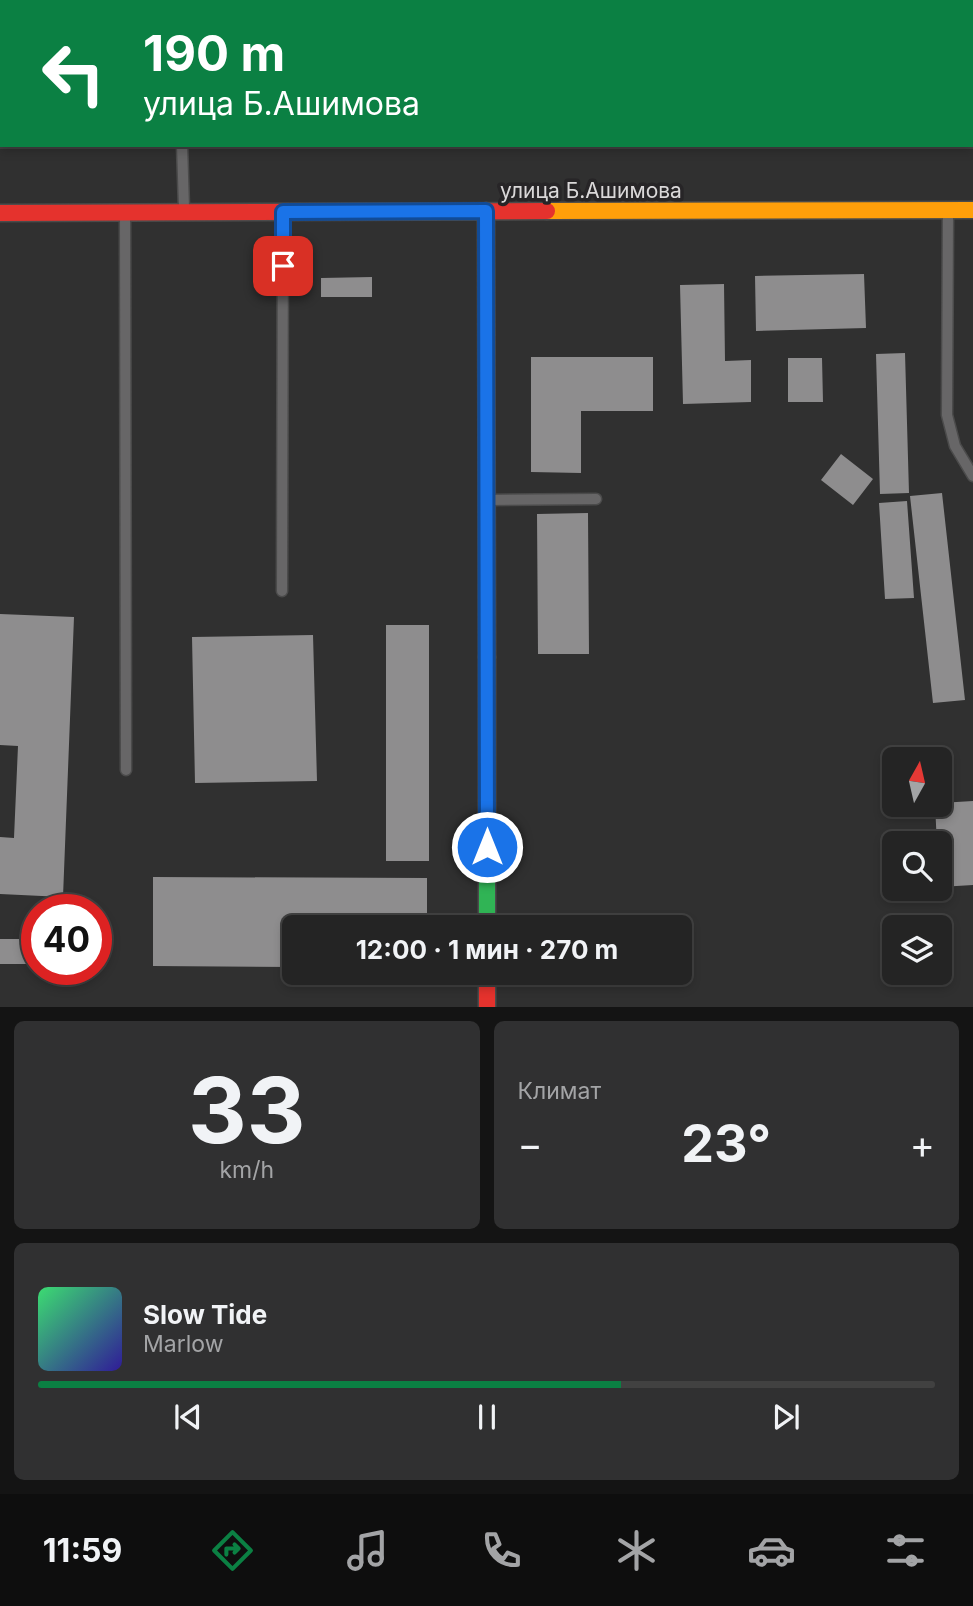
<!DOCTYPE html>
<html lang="ru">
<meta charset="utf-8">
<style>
:root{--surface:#242424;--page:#303031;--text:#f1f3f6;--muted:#a3a4a6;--line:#414141;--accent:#0b8043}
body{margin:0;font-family:Inter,sans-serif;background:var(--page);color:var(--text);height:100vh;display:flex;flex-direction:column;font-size:26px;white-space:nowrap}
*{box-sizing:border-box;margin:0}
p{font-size:23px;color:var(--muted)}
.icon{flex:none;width:38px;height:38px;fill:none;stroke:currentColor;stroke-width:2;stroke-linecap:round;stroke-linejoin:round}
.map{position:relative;height:1007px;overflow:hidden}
.panel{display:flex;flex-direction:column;gap:14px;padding:14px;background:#141414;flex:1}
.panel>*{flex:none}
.banner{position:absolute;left:0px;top:0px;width:973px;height:147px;box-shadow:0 4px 10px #0003,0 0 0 2px var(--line);background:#0b8043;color:#fff;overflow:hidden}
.needle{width:46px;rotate:8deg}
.controls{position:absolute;left:882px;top:747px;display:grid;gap:14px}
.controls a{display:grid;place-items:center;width:70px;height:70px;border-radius:10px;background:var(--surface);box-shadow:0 4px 10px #0003,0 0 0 2px var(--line);font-size:35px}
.speed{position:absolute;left:21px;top:894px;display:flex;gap:14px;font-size:35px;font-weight:700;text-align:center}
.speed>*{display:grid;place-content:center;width:91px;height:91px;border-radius:50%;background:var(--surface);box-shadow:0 4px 10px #0003,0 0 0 2px var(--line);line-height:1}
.speed .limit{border:10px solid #d22;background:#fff;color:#111}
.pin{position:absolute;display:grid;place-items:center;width:60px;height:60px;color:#fff;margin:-30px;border-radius:14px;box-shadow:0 4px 10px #0006}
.me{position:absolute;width:77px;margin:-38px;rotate:0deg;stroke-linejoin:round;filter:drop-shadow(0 0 5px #0008)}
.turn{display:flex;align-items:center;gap:24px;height:147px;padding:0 28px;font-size:32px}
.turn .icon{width:91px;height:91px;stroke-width:2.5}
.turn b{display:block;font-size:49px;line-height:60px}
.big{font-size:52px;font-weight:700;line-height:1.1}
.panel .tile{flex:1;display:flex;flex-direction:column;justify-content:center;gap:10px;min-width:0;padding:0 24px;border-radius:10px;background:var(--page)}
.panel .dial{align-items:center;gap:0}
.dial b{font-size:91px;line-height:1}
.song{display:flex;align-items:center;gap:21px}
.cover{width:84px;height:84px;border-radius:10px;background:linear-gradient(135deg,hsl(140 70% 55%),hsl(250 70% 35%))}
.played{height:7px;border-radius:4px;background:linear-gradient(90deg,var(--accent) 65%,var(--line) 65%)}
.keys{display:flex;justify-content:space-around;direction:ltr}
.heat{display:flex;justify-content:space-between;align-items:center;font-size:38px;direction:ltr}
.panel .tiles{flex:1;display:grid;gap:14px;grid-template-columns:1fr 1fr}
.tile:last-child{grid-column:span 2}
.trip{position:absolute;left:282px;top:915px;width:410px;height:70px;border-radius:10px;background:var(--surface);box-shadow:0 4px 10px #0003,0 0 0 2px var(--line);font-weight:700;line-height:70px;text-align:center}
.tab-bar{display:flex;height:112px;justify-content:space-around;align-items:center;background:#0e0e0e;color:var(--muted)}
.tab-bar .icon{width:49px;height:49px}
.tab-bar .on{color:var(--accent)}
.tab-bar b{font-size:32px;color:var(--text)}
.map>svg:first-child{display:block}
</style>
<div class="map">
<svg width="973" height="1008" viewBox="0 0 973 1008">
<rect width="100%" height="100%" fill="#303030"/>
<path fill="#8e8d8e" d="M 864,274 L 866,328 L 756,331 L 755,276 Z
M 372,277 L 372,297 L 321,297 L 321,278 Z
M 724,284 L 725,361 L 751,360 L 751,402 L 683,404 L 680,285 Z
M 905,353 L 909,493 L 880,494 L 876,354 Z
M 531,357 L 653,357 L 653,411 L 581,411 L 581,473 L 531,472 Z
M 788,358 L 822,358 L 823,402 L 788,402 Z
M 841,454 L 873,479 L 853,505 L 821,480 Z
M 942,493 L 965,700 L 933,703 L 910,496 Z
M 907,501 L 914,598 L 885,599 L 879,503 Z
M 588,513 L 589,654 L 538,654 L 537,514 Z
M 0,614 L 74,617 L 63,897 L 0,894 L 0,837 L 14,838 L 18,746 L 0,745 Z
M 386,625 L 429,625 L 429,861 L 386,861 Z
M 313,635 L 317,781 L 195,783 L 192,637 Z
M 973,801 L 973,885 L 940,887 L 940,844 L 937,844 L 935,805 L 940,805 L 940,803 Z
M 153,877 L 427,878 L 427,928 L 294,928 L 294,967 L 153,966 Z
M 0,939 L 37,939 L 37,964 L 0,964 Z"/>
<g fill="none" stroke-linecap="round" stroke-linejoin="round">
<g stroke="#4b4b4b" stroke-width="13">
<path id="lane" d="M 181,2 L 182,0
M 182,145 L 184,208
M 125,213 L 126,770
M 948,214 L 947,415 L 955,446 L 973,476
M 487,500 L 596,499
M 282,591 L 283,213"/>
</g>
<g stroke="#4b4b4b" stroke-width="19">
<path id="fast" d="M 487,657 L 487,928"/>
</g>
<g stroke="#4b4b4b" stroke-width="19">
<path id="slow" d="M 486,211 L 487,657
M 547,211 L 973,210"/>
</g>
<g stroke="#4b4b4b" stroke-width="19">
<path id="jam" d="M 0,213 L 547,211
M 487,973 L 487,1008"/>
</g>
<use href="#lane" stroke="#676667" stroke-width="10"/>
<use href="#fast" stroke="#30b455" stroke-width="16"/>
<use href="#slow" stroke="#ff9f0a" stroke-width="16"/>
<use href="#jam" stroke="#e5322d" stroke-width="16"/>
</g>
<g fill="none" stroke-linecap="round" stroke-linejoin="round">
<g stroke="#114b97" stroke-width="18">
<path id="route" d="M 283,266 L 283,212 L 486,211 L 487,847"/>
</g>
<use href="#route" stroke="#1a73e8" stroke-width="12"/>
</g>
<g text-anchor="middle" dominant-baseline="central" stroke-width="7" stroke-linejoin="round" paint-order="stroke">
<g font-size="21" fill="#dad8d9" stroke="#272527">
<text x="591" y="190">улица Б.Ашимова</text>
</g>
</g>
</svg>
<div class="controls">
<a><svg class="needle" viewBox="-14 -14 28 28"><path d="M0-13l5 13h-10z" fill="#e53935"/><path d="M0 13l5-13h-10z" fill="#a3a4a6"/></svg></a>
<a><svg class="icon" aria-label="search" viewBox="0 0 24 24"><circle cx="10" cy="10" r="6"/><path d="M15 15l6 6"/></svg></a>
<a><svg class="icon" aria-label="layers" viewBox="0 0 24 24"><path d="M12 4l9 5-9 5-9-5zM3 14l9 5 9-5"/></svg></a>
</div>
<div class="speed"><div class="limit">40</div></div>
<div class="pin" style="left:283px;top:266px;background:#d93025"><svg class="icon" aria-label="arrive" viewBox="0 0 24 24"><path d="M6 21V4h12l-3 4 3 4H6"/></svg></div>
<svg class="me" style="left:487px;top:847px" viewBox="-20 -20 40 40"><circle r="17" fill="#1a73e8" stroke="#fff" stroke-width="3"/><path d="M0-11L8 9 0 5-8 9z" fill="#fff"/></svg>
<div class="trip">12:00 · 1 мин · 270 m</div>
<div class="banner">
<div class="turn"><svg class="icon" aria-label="left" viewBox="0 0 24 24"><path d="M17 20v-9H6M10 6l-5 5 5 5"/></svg><div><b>190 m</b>улица Б.Ашимова</div></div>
</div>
</div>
<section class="panel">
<div class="tiles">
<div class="tile dial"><b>33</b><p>km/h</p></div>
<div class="tile"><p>Климат</p>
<div class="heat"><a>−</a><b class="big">23°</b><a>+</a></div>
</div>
<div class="tile">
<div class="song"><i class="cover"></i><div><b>Slow Tide</b><p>Marlow</p></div></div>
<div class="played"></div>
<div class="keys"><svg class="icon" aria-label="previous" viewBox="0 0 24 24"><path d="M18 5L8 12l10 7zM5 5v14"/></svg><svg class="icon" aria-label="pause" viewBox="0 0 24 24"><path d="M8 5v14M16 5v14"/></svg><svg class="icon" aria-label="next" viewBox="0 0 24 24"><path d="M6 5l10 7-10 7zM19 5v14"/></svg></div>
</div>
</div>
</section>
<nav class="tab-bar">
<b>11:59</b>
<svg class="icon on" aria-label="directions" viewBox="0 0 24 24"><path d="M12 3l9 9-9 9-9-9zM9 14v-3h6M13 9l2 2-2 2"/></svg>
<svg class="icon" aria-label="music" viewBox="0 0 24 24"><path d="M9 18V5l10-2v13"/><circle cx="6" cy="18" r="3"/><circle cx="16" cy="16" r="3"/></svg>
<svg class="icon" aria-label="phone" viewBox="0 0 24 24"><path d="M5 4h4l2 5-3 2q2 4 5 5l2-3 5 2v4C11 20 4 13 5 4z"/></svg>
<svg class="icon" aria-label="climate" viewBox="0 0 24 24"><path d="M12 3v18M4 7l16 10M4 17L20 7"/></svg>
<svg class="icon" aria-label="car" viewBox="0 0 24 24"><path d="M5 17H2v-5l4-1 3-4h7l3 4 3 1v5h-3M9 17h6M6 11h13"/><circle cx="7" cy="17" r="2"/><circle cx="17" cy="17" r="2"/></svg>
<svg class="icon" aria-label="filters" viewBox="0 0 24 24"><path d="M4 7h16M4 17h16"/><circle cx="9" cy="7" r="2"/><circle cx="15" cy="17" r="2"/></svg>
</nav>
